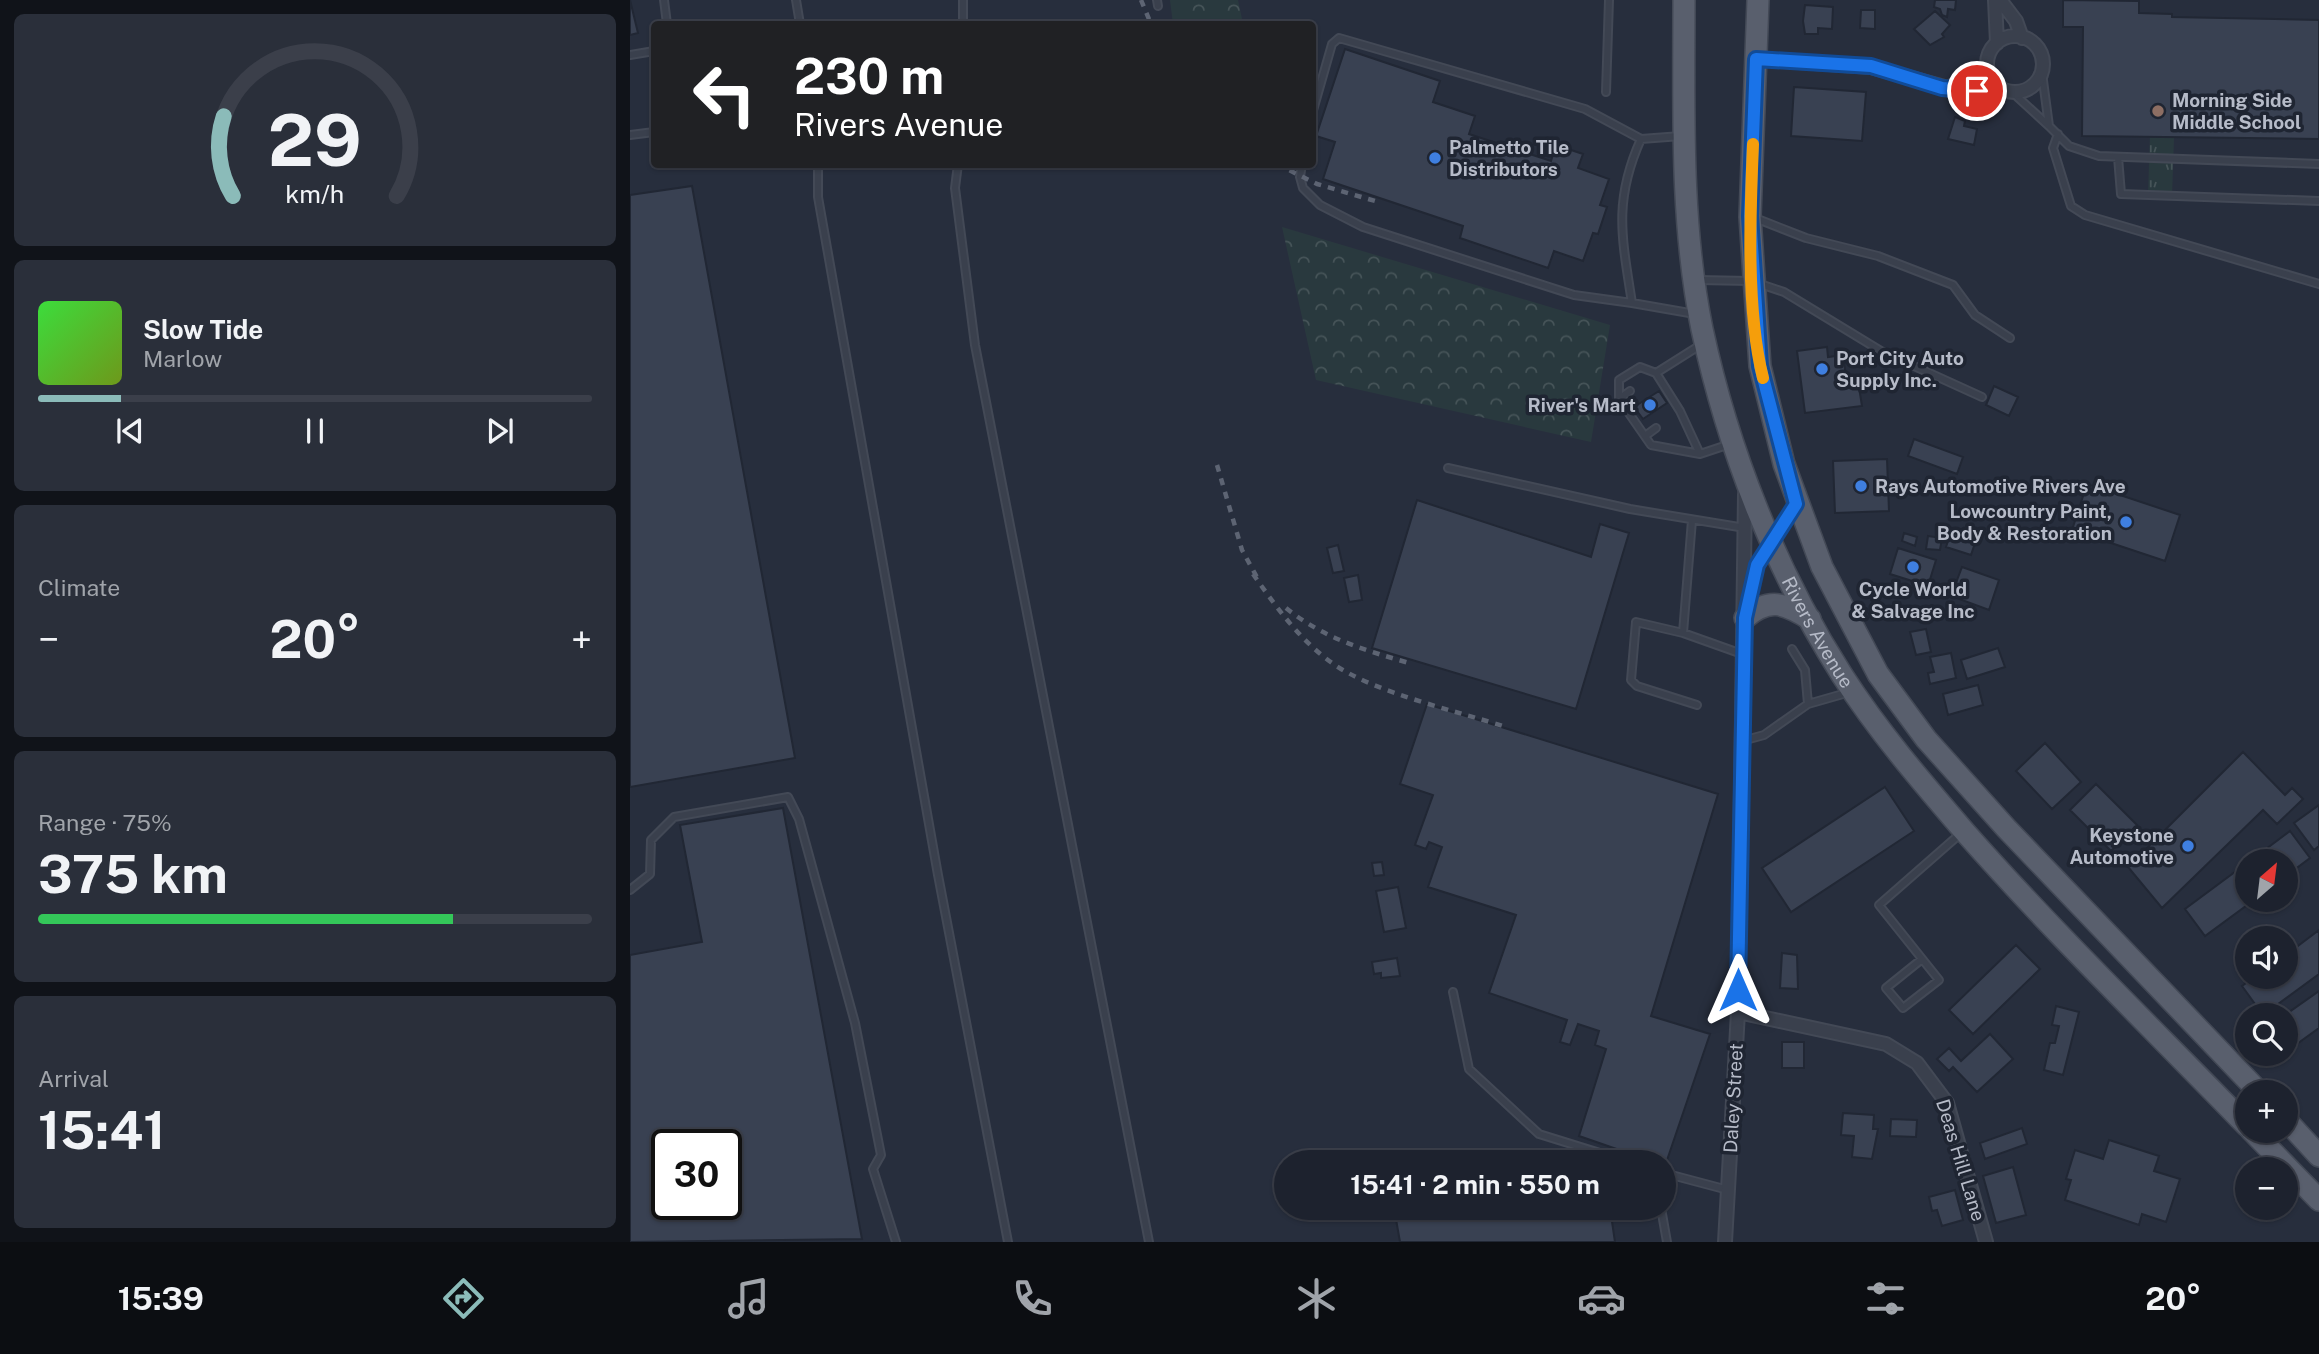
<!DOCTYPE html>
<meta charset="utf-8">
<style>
:root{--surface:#1d222e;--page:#2a2f3a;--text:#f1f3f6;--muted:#a0a4aa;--line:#3b3f4a;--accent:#8bbbb9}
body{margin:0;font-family:"Public Sans",sans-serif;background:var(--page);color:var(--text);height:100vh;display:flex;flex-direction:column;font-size:26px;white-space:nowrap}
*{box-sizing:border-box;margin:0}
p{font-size:23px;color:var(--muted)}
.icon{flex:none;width:38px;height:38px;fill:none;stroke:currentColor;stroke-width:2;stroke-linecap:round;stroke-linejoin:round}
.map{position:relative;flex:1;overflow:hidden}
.sheet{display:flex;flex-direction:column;gap:14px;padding:14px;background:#101319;width:630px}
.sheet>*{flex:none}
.guide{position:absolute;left:21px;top:21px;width:665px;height:147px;border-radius:7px;box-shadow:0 2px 5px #0004,0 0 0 2px var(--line);background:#202124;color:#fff;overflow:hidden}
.needle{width:46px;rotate:28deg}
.tools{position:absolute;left:1605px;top:849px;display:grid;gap:14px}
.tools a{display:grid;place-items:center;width:63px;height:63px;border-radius:50%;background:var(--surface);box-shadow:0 2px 5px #0004,0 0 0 2px var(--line);font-size:35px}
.speed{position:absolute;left:21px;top:1129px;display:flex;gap:14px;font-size:35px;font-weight:700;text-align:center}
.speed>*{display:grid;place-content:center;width:91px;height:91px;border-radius:50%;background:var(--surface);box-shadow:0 2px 5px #0004,0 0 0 2px var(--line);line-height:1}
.speed .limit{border:4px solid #111;border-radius:10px;background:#fff;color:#111}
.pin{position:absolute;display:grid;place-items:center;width:60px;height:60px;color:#fff;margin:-30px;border:4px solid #fff;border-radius:50%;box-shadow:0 2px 7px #0007}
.me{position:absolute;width:77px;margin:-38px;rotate:0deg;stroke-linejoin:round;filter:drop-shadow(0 0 5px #0008)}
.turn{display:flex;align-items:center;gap:24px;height:147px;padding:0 28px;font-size:32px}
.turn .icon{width:91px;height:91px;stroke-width:2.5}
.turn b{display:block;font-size:49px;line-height:60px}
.big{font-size:52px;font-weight:700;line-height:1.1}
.sheet .widget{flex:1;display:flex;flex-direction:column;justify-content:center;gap:10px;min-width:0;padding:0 24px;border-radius:10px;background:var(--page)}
.sheet .dial{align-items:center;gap:0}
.dial svg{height:182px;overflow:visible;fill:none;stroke:var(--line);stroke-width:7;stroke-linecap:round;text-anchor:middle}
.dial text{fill:var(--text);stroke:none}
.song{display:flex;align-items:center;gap:21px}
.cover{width:84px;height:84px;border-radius:10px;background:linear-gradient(135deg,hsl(120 70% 55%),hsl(80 70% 35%))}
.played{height:7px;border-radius:4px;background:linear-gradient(90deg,var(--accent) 15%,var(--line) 15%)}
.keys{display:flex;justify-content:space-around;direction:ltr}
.heat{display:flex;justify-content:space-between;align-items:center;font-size:38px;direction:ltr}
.charge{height:10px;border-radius:5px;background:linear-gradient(90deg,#34c759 75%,var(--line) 0)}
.trip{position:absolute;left:644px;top:1150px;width:402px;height:70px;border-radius:35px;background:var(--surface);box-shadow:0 2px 5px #0004,0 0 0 2px var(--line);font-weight:700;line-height:70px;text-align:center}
.dock{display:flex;height:112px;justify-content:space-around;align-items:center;background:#0c0e12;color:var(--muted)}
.dock .icon{width:49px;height:49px}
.dock .on{color:var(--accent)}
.dock b{font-size:32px;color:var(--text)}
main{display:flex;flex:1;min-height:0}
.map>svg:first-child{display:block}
</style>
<main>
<section class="sheet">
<div class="widget dial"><svg viewBox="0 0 100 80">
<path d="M14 69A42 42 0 1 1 86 69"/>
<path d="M14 69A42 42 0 0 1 10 34" stroke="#8bbbb9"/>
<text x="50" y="56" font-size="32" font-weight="700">29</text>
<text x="50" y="72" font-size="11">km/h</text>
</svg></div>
<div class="widget">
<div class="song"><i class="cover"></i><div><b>Slow Tide</b><p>Marlow</p></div></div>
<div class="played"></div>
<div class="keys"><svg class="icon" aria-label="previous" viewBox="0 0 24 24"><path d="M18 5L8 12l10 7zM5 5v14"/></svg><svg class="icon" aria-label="pause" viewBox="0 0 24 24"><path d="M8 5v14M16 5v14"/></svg><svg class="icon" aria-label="next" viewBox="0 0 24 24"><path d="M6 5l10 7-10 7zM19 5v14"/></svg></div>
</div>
<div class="widget"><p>Climate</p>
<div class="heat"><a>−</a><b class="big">20°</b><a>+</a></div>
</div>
<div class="widget"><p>Range · 75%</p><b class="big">375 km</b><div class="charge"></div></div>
<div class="widget"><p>Arrival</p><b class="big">15:41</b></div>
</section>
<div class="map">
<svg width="1689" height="1242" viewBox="0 0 1689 1242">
<defs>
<pattern id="grass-tufts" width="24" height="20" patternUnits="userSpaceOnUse" patternTransform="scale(1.75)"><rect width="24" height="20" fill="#29393e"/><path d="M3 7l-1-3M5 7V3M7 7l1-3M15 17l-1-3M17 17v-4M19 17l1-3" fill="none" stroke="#465458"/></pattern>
<pattern id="forest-crowns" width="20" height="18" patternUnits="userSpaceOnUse" patternTransform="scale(1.75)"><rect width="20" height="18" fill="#29393e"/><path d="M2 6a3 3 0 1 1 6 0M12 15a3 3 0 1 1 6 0" fill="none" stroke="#465458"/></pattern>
</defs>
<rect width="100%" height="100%" fill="#272e3d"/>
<path fill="url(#grass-tufts)" d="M 1521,105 L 1545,108 L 1542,196 L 1518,195 Z"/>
<path fill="url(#forest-crowns)" d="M 540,0 L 608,0 L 613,24 L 543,24 Z
M 652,227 L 980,325 L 961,442 L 686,380 Z"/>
<path fill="#394152" stroke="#212734" stroke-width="2" fill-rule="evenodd" d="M 0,0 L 8,33 L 0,35 Z
M 1305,0 L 1326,0 L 1325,10 L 1318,9 L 1317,17 L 1312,15 L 1310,9 L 1304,7 Z
M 1433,0 L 1509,1 L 1509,13 L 1542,14 L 1542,17 L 1689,20 L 1689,139 L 1452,136 L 1453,27 L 1433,27 Z
M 1175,5 L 1203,7 L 1202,29 L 1188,28 L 1188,34 L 1175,34 L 1173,21 Z
M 1231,10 L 1245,10 L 1245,29 L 1230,28 Z
M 1305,11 L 1320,25 L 1312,34 L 1314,37 L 1300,45 L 1284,29 Z
M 715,49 L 810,81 L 803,102 L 845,116 L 839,134 L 921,161 L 926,145 L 953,154 L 948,168 L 979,179 L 970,205 L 977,207 L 968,234 L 963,233 L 953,261 L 924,251 L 918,268 L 830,238 L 833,226 L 693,179 L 705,142 L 686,136 Z
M 1164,87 L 1236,92 L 1232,141 L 1161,136 Z
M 1325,117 L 1335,121 L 1334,126 L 1347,129 L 1344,145 L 1318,139 Z
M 62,186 L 165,758 L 0,787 L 0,195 Z
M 1197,347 L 1198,357 L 1213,355 L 1217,383 L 1228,381 L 1232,406 L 1175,413 L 1167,351 Z
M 1364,386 L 1388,397 L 1379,416 L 1356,405 Z
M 1029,391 L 1037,403 L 1013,419 L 1004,407 Z
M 1284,439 L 1333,457 L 1327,474 L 1278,456 Z
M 1257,459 L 1259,511 L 1205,513 L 1203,461 Z
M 1457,484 L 1550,515 L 1535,561 L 1442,530 Z
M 787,500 L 961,557 L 970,524 L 999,533 L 946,709 L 742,648 Z
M 1321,532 L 1346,540 L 1341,555 L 1316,547 Z
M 1274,533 L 1287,537 L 1285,546 L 1272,541 Z
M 1298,536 L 1312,538 L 1310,550 L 1296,549 Z
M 708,545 L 714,571 L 703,573 L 697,548 Z
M 1268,548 L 1306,560 L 1298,586 L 1260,574 Z
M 1332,567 L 1369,580 L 1359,610 L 1321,596 Z
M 728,575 L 732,600 L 719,602 L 714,578 Z
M 1296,629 L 1301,652 L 1286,655 L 1280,632 Z
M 1368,648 L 1375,667 L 1337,679 L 1331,660 Z
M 1321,653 L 1326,678 L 1300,684 L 1298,673 L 1304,672 L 1300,657 Z
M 1348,685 L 1353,705 L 1318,715 L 1313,694 Z
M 797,704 L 1088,794 L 1021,1016 L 1080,1034 L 1035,1166 L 1034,1162 L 1024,1162 L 949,1136 L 976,1049 L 965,1045 L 969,1031 L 948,1024 L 940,1045 L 930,1042 L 937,1020 L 859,993 L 886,915 L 798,887 L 812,847 L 799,842 L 796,849 L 785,845 L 803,795 L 770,784 Z
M 1415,743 L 1451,782 L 1422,809 L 1386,771 Z
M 1613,752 L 1655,795 L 1662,788 L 1673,799 L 1647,824 L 1633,810 L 1532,908 L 1498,867 Z
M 1466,784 L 1507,825 L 1481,851 L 1440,810 Z
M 1255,787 L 1284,831 L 1161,912 L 1132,868 Z
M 1689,805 L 1689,846 L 1684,850 L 1664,823 Z
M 153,808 L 232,1239 L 0,1242 L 0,955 L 72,942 L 50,825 ZM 37,1144 L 96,1144 L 96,1204 L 37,1204 Z
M 1660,831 L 1680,858 L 1656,876 L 1656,861 L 1620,861 Z
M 752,862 L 754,875 L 744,876 L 742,863 Z
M 1617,863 L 1617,900 L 1624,900 L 1575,936 L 1555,909 Z
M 768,887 L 776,928 L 754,932 L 746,891 Z
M 1689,930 L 1689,974 L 1633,1015 L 1612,986 L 1626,976 L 1656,976 L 1656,955 Z
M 1386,945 L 1410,969 L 1343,1034 L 1319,1010 Z
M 1152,953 L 1167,955 L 1168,989 L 1150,988 Z
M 767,958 L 770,976 L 751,978 L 751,973 L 744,974 L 742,962 Z
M 1689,991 L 1689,1028 L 1664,1046 L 1656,1033 L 1655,1015 Z
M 1426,1006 L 1449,1012 L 1433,1075 L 1414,1070 L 1420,1043 L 1425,1043 L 1429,1026 L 1422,1025 Z
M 1360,1034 L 1383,1059 L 1347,1092 L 1323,1067 L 1319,1071 L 1307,1059 L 1319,1048 L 1331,1061 Z
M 1152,1042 L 1174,1042 L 1174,1068 L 1152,1068 Z
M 1213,1113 L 1244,1115 L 1243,1129 L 1248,1129 L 1242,1159 L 1222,1157 L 1224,1136 L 1211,1135 Z
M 1261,1119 L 1287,1120 L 1286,1137 L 1260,1136 Z
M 1392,1128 L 1397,1144 L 1355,1159 L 1350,1143 Z
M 1479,1140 L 1529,1156 L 1524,1171 L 1550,1179 L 1536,1222 L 1512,1214 L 1509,1225 L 1435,1200 L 1441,1180 L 1436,1179 L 1445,1150 L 1473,1159 Z
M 1383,1167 L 1396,1215 L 1366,1223 L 1353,1176 Z
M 1325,1190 L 1333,1220 L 1312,1226 L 1307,1210 L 1302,1211 L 1299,1197 Z
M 764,1208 L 980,1208 L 985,1242 L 770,1242 Z"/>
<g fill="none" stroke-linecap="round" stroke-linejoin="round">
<g stroke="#434956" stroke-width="10">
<path id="service" d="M 34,0 L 37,24
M 166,0 L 170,24
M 527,0 L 528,6
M 333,24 L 333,0
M 0,55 L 24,51
M 976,92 L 979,0
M 1382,92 L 1419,126 L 1412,73
M 682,114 L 702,44 L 709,38 L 955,109 L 1011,139
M 1419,126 L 1439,146 L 1469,156 L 1689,164
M 1428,134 L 1423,148 L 1441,206 L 1455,215 L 1689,284
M 0,135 L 24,132
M 1051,136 L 1011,139 C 983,201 992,238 1002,303 L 1065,314
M 1488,157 L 1491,194 L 1689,201
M 188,164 L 188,197 L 308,875 L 378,1242
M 328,164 L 325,188 L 345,345 L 519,1242
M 672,164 L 670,177 L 673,188 L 690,205 L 733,227 L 944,295 L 1002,303
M 1125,218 L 1176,238 L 1248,256 L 1323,285 L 1345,315 L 1380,338
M 1068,280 L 1120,281
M 1130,284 L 1154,292 L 1251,351 L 1352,397
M 1072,344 L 1026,373 L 1050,411 L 1070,454 L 1100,444
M 1000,391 L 989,399 L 1021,445 L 1070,454
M 989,399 L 989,380 L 1010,367 L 1026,373
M 1015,436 L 1026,428
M 818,468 L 1000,509 L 1115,528
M 1062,520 L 1053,633 L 1112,654
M 1053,633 L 1006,622 L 1001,680 L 1007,686 L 1067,705
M 1162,649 L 1175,670 L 1178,704
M 1112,741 L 1134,735 L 1178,704 L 1220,692
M 0,890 L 20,874 L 21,840 L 44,817 L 158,797 L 169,819 L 225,1023 L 251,1155 L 243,1169 L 266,1242
M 1292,959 L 1256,988 L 1273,1008 L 1309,980 L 1249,905 L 1330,834
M 823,992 L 839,1069 L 909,1134 L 999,1162
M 1034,1173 L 1098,1190
M 1031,1208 L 1037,1242"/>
</g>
<g stroke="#434956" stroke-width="16">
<path id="minor" d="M 1365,0 L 1367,43
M 1370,0 L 1386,21 L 1392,38
M1357 64a28 28 0 1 1 56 0a28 28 0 1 1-56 0Z
M 1126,59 L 1241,67 L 1318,88
M 1357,67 L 1318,88 L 1330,91 L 1372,89
M 1120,590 L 1127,565 L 1166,504
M 1108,1012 L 1256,1044 L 1287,1063 L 1317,1103 L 1356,1242
M 1095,1242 L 1108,1012 L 1115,494"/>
</g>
<g stroke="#434956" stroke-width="24">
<g id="primary">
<path id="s1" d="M 1054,0 C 1054,108 1050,222 1072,329 C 1098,450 1145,570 1212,675 C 1248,731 1291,781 1334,831 C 1424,933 1522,1028 1617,1126"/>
<path d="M 1128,0 L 1120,217 L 1130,366 L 1154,464 L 1192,567 L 1248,674 L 1296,739 L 1376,828 L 1629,1092"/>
<path d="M 1115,618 C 1139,597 1154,603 1180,619"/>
<path d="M 1656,1120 L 1689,1156"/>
<path d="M 1621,1130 L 1689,1200"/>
</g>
</g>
<use href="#service" stroke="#3a404d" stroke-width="6"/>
<use href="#minor" stroke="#3a404d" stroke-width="12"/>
<use href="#primary" stroke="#595f6d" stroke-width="21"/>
<path stroke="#5d6473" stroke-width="4.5" stroke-dasharray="7 7" stroke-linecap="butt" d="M 511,0 L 521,24
M 647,164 L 687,184 L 745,201
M 587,465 L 612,550 L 629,581
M 623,574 C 647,608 671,642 705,665 C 746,693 827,711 876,727
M 656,608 C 693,638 734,650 779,663"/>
</g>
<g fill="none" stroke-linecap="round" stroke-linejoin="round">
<g stroke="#114b97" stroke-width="18">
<path id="route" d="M 1108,990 L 1115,618 L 1127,565 L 1166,504 L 1130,366 L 1120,216 L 1126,59 L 1241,66 L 1312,88 L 1347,91"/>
</g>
<use href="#route" stroke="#1a73e8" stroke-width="12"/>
<path stroke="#f59e0b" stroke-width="12" d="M 1123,144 C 1120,214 1116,310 1133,378"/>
</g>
<circle fill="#8d6e63" stroke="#1f2532" stroke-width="2.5" cx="1528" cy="111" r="7"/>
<g fill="#3f7fe0" stroke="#1f2532" stroke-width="2.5">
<circle cx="805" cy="158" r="7"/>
<circle cx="1192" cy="369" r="7"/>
<circle cx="1020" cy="405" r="7"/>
<circle cx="1231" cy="486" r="7"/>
<circle cx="1496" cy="522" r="7"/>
<circle cx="1283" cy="567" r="7"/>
<circle cx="1558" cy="846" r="7"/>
</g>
<g text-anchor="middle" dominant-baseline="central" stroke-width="7" stroke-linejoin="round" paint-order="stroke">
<g font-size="19" font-weight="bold" fill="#b6bbc8" stroke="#1f2532" text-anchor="start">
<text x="1542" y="100">Morning Side<tspan x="1542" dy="22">Middle School</tspan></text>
<text x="819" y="147">Palmetto Tile<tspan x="819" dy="22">Distributors</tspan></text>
<text x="1206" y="358">Port City Auto<tspan x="1206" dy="22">Supply Inc.</tspan></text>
<text x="1006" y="405" text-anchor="end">River's Mart</text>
<text x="1245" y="486">Rays Automotive Rivers Ave</text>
<text x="1482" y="511" text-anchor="end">Lowcountry Paint,<tspan x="1482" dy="22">Body &amp; Restoration</tspan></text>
<text x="1283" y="589" text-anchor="middle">Cycle World<tspan x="1283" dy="22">&amp; Salvage Inc</tspan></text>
<text x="1544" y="835" text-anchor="end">Keystone<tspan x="1544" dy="22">Automotive</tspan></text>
</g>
<g font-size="19" fill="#b6bbc8" stroke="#1f2532">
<text stroke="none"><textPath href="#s1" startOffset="656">Rivers Avenue</textPath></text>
<text transform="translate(1103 1098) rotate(-87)">Daley Street</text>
<text transform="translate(1331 1160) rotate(73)">Deas Hill Lane</text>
</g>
</g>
</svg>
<div class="tools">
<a><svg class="needle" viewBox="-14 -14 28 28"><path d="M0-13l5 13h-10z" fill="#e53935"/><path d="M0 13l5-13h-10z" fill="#a0a4aa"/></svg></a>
<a><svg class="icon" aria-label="sound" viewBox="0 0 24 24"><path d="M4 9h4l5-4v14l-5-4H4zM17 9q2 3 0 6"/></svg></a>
<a><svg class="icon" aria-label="search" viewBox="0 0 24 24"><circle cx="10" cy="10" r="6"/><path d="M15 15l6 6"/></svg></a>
<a>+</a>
<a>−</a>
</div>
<div class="speed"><div class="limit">30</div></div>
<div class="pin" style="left:1347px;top:91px;background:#d93025"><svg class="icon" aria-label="arrive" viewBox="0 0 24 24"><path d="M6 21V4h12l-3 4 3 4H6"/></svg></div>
<svg class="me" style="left:1108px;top:990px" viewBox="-20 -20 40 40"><path d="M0-17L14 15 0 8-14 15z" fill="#1a73e8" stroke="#fff" stroke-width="4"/></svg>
<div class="trip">15:41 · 2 min · 550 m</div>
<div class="guide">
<div class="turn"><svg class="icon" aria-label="left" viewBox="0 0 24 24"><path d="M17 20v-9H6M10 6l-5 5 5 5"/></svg><div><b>230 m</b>Rivers Avenue</div></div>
</div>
</div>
</main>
<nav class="dock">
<b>15:39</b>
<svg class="icon on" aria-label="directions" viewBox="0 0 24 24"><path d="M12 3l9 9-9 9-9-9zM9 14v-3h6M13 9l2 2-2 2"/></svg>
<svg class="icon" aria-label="music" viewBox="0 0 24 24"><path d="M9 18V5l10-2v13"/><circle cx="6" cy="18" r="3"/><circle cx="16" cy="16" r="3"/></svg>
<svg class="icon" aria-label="phone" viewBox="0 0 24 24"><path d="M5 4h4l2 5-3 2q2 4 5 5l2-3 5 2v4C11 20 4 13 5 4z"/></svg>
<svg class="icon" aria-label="climate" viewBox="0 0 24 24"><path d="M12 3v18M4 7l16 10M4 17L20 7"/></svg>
<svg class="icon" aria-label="car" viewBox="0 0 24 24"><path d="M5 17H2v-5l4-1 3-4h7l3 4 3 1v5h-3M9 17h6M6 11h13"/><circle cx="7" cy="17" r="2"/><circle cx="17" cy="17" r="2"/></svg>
<svg class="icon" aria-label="filters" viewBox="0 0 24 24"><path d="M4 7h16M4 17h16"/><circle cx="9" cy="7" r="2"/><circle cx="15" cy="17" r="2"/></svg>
<b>20°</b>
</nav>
